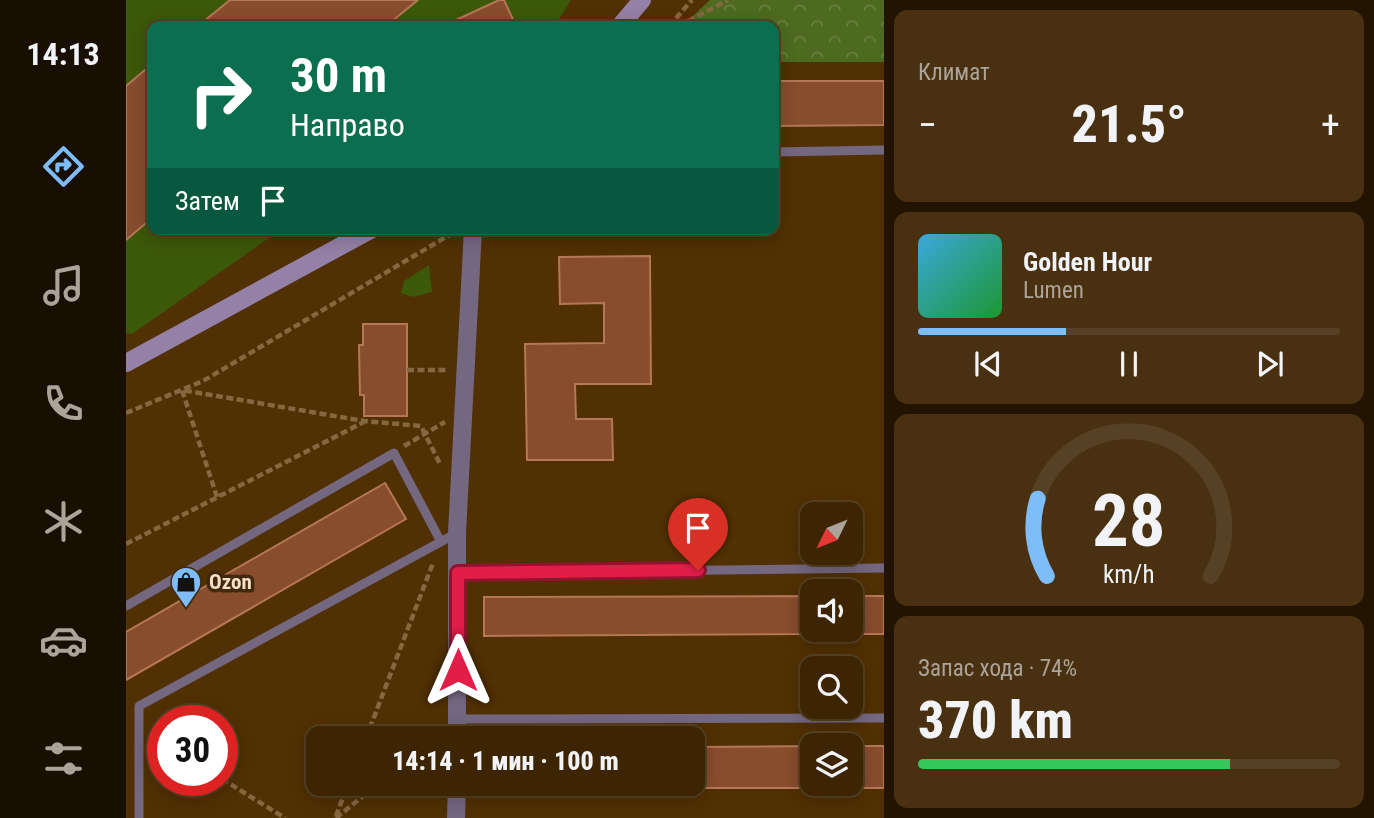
<!DOCTYPE html>
<html lang="ru">
<meta charset="utf-8">
<style>
:root{--surface:#3d2402;--page:#483011;--text:#f1f3f6;--muted:#ada499;--line:#564124;--accent:#7ebdf9}
body{margin:0;font-family:"Roboto Condensed",sans-serif;background:var(--page);color:var(--text);height:100vh;display:flex;flex-direction:column;font-size:26px;white-space:nowrap}
*{box-sizing:border-box;margin:0}
p{font-size:23px;color:var(--muted)}
.icon{flex:none;width:38px;height:38px;fill:none;stroke:currentColor;stroke-width:2;stroke-linecap:round;stroke-linejoin:round}
.map{position:relative;flex:1;overflow:hidden}
.sheet{display:flex;flex-direction:column;gap:10px;padding:10px;background:#221401;width:490px}
.sheet>*{flex:none}
.top-card{position:absolute;left:21px;top:21px;width:632px;height:214px;border-radius:14px;box-shadow:0 4px 18px #0003,0 0 0 2px var(--line);background:#0b6e4f;color:#fff;overflow:hidden}
.needle{width:46px;rotate:227deg}
.fabs{position:absolute;left:674px;top:502px;display:grid;gap:14px}
.fabs a{display:grid;place-items:center;width:63px;height:63px;border-radius:14px;background:var(--surface);box-shadow:0 4px 18px #0003,0 0 0 2px var(--line);font-size:35px}
.speed{position:absolute;left:21px;top:705px;display:flex;gap:14px;font-size:35px;font-weight:700;text-align:center}
.speed>*{display:grid;place-content:center;width:91px;height:91px;border-radius:50%;background:var(--surface);box-shadow:0 4px 18px #0003,0 0 0 2px var(--line);line-height:1}
.speed .limit{border:10px solid #d22;background:#fff;color:#111}
.pin{position:absolute;display:grid;place-items:center;width:60px;height:60px;color:#fff;margin:-72px -30px;border-radius:50% 50% 50% 0;rotate:-45deg;box-shadow:0 0 7px #0007}
.pin .icon{rotate:45deg}
.me{position:absolute;width:77px;margin:-38px;rotate:0deg;stroke-linejoin:round;filter:drop-shadow(0 0 5px #0008)}
.turn{display:flex;align-items:center;gap:24px;height:147px;padding:0 28px;font-size:32px}
.turn .icon{width:91px;height:91px;stroke-width:2.5}
.turn b{display:block;font-size:49px;line-height:60px}
.then{display:flex;align-items:center;height:66px;padding:0 28px;background:#0003;gap:14px;font-size:26px}
.big{font-size:52px;font-weight:800;line-height:1.1}
.sheet .tile{flex:1;display:flex;flex-direction:column;justify-content:center;gap:10px;min-width:0;padding:0 24px;border-radius:14px;background:var(--page)}
.sheet .dial{align-items:center;gap:0}
.dial svg{height:182px;overflow:visible;fill:none;stroke:var(--line);stroke-width:7;stroke-linecap:round;text-anchor:middle}
.dial text{fill:var(--text);stroke:none}
.song{display:flex;align-items:center;gap:21px}
.cover{width:84px;height:84px;border-radius:10px;background:linear-gradient(135deg,hsl(200 70% 55%),hsl(130 70% 35%))}
.played{height:7px;border-radius:4px;background:linear-gradient(90deg,var(--accent) 35%,var(--line) 35%)}
.keys{display:flex;justify-content:space-around;direction:ltr}
.heat{display:flex;justify-content:space-between;align-items:center;font-size:38px;direction:ltr}
.charge{height:10px;border-radius:5px;background:linear-gradient(90deg,#34c759 74%,var(--line) 0)}
.trip{position:absolute;left:180px;top:726px;width:399px;height:70px;border-radius:14px;background:var(--surface);box-shadow:0 4px 18px #0003,0 0 0 2px var(--line);font-weight:800;line-height:70px;text-align:center}
main{display:flex;flex:1;min-height:0}
.menu{display:flex;flex-direction:column;width:126px;justify-content:space-around;align-items:center;background:#180e01;color:var(--muted)}
.menu .icon{width:49px;height:49px}
.menu .current{color:var(--accent)}
.menu b{font-size:32px;color:var(--text)}
.map>svg:first-child{display:block}
</style>
<main>
<nav class="menu">
<b>14:13</b>
<svg class="icon current" aria-label="directions" viewBox="0 0 24 24"><path d="M12 3l9 9-9 9-9-9zM9 14v-3h6M13 9l2 2-2 2"/></svg>
<svg class="icon" aria-label="music" viewBox="0 0 24 24"><path d="M9 18V5l10-2v13"/><circle cx="6" cy="18" r="3"/><circle cx="16" cy="16" r="3"/></svg>
<svg class="icon" aria-label="phone" viewBox="0 0 24 24"><path d="M5 4h4l2 5-3 2q2 4 5 5l2-3 5 2v4C11 20 4 13 5 4z"/></svg>
<svg class="icon" aria-label="climate" viewBox="0 0 24 24"><path d="M12 3v18M4 7l16 10M4 17L20 7"/></svg>
<svg class="icon" aria-label="car" viewBox="0 0 24 24"><path d="M5 17H2v-5l4-1 3-4h7l3 4 3 1v5h-3M9 17h6M6 11h13"/><circle cx="7" cy="17" r="2"/><circle cx="17" cy="17" r="2"/></svg>
<svg class="icon" aria-label="filters" viewBox="0 0 24 24"><path d="M4 7h16M4 17h16"/><circle cx="9" cy="7" r="2"/><circle cx="15" cy="17" r="2"/></svg>
</nav>
<div class="map">
<svg width="758" height="818" viewBox="0 0 758 818">
<defs>
<pattern id="forest-crowns" width="20" height="18" patternUnits="userSpaceOnUse" patternTransform="scale(1.75)"><rect width="20" height="18" fill="#4d6a1f"/><path d="M2 6a3 3 0 1 1 6 0M12 15a3 3 0 1 1 6 0" fill="none" stroke="#677f3e"/></pattern>
</defs>
<rect width="100%" height="100%" fill="#513003"/>
<path fill="#3c5809" d="M 0,0 L 445,0 L 429,26 L 26,26 L 26,229 L 156,229 L 6,334 L 0,333 Z
M 303,265 L 306,292 L 287,297 L 275,293 L 278,281 Z"/>
<path fill="url(#forest-crowns)" d="M 584,0 L 758,0 L 758,62 L 648,62 L 648,26 L 556,26 Z"/>
<path fill="#874d2d" stroke="#b57756" stroke-width="2" d="M 104,0 L 292,0 L 260,26 L 72,26 Z
M 373,0 L 378,0 L 390,26 L 317,26 Z
M 26,64 L 26,218 L 0,240 L 0,86 Z
M 648,81 L 758,81 L 758,125 L 648,126 Z
M 524,256 L 525,384 L 449,384 L 450,419 L 486,419 L 487,460 L 401,460 L 399,344 L 478,343 L 478,303 L 434,304 L 433,257 Z
M 237,324 L 281,324 L 281,416 L 238,416 L 238,395 L 234,395 L 233,345 L 237,345 Z
M 259,483 L 280,519 L 0,680 L 0,632 Z
M 686,596 L 686,634 L 358,636 L 358,597 Z
M 724,596 L 758,596 L 758,634 L 724,634 Z
M 686,746 L 686,788 L 567,788 L 567,747 Z
M 724,746 L 758,746 L 758,788 L 724,788 Z"/>
<g fill="none" stroke-linecap="round" stroke-linejoin="round">
<path stroke="#856740" stroke-width="4.5" stroke-dasharray="7 3.5" stroke-linecap="butt" d="M 543,26 L 566,0
M 553,26 L 602,0
M 281,370 L 322,370
M 0,413 L 77,381 L 330,231
M 278,446 L 319,422
M 91,497 L 56,390 L 238,421 L 295,426 L 314,464
M 0,544 L 238,422
M 26,735 L 37,742
M 240,738 L 307,563
M 96,779 L 159,818
M 210,816 L 222,784
M 210,818 L 252,784"/>
<path stroke="#746780" stroke-width="9" d="M 648,152 L 758,150
M 332,573 L 758,568
M 0,606 L 268,453 L 315,542
M 332,719 L 758,718
M 13,818 L 13,706 L 331,533"/>
<path stroke="#746780" stroke-width="18" d="M 331,738 L 331,533 L 347,229
M 330,818 L 331,784"/>
<path stroke="#9580a7" stroke-width="18" d="M 494,26 L 516,0
M 0,363 L 246,229"/>
</g>
<g fill="none" stroke-linecap="round" stroke-linejoin="round">
<g stroke="#92132f" stroke-width="18">
<path id="route" d="M 332,670 L 332,573 L 572,570"/>
</g>
<use href="#route" stroke="#e11d48" stroke-width="12"/>
</g>
<defs>
<g id="shop-pin" transform="scale(1.575)"><path d="M0 17L-7.5 6A9.5 9.5 0 1 1 7.5 6Z" fill="#7ebdf9" stroke="#40290c"/><path d="M-5-2.5h2.3a2.7 3.5 0 0 1 5.4 0H5L5.5 6h-11ZM-1.5-2.5h3a1.5 2.3 0 0 0-3 0Z" fill="#111"/></g>
</defs>
<g fill-rule="evenodd">
<use href="#shop-pin" x="60" y="582"/>
</g>
<g text-anchor="middle" dominant-baseline="central" stroke-width="7" stroke-linejoin="round" paint-order="stroke">
<g font-size="21" font-weight="bold" fill="#f9dfc5" stroke="#40290c" text-anchor="start">
<text x="83" y="582">Ozon</text>
</g>
</g>
</svg>
<div class="fabs">
<a><svg class="needle" viewBox="-14 -14 28 28"><path d="M0-13l5 13h-10z" fill="#e53935"/><path d="M0 13l5-13h-10z" fill="#ada499"/></svg></a>
<a><svg class="icon" aria-label="sound" viewBox="0 0 24 24"><path d="M4 9h4l5-4v14l-5-4H4zM17 9q2 3 0 6"/></svg></a>
<a><svg class="icon" aria-label="search" viewBox="0 0 24 24"><circle cx="10" cy="10" r="6"/><path d="M15 15l6 6"/></svg></a>
<a><svg class="icon" aria-label="layers" viewBox="0 0 24 24"><path d="M12 4l9 5-9 5-9-5zM3 14l9 5 9-5"/></svg></a>
</div>
<div class="speed"><div class="limit">30</div></div>
<div class="pin" style="left:572px;top:570px;background:#d93025"><svg class="icon" aria-label="arrive" viewBox="0 0 24 24"><path d="M6 21V4h12l-3 4 3 4H6"/></svg></div>
<svg class="me" style="left:332px;top:670px" viewBox="-20 -20 40 40"><path d="M0-17L14 15 0 8-14 15z" fill="#e11d48" stroke="#fff" stroke-width="4"/></svg>
<div class="trip">14:14 · 1 мин · 100 m</div>
<div class="top-card">
<div class="turn"><svg class="icon" aria-label="right" viewBox="0 0 24 24"><path d="M7 20v-9h11M14 6l5 5-5 5"/></svg><div><b>30 m</b>Направо</div></div>
<div class="then">Затем<svg class="icon" aria-label="arrive" viewBox="0 0 24 24"><path d="M6 21V4h12l-3 4 3 4H6"/></svg></div>
</div>
</div>
<section class="sheet">
<div class="tile"><p>Климат</p>
<div class="heat"><a>−</a><b class="big">21.5°</b><a>+</a></div>
</div>
<div class="tile">
<div class="song"><i class="cover"></i><div><b>Golden Hour</b><p>Lumen</p></div></div>
<div class="played"></div>
<div class="keys"><svg class="icon" aria-label="previous" viewBox="0 0 24 24"><path d="M18 5L8 12l10 7zM5 5v14"/></svg><svg class="icon" aria-label="pause" viewBox="0 0 24 24"><path d="M8 5v14M16 5v14"/></svg><svg class="icon" aria-label="next" viewBox="0 0 24 24"><path d="M6 5l10 7-10 7zM19 5v14"/></svg></div>
</div>
<div class="tile dial"><svg viewBox="0 0 100 80">
<path d="M14 69A42 42 0 1 1 86 69"/>
<path d="M14 69A42 42 0 0 1 10 35" stroke="#7ebdf9"/>
<text x="50" y="56" font-size="32" font-weight="700">28</text>
<text x="50" y="72" font-size="11">km/h</text>
</svg></div>
<div class="tile"><p>Запас хода · 74%</p><b class="big">370 km</b><div class="charge"></div></div>
</section>
</main>
